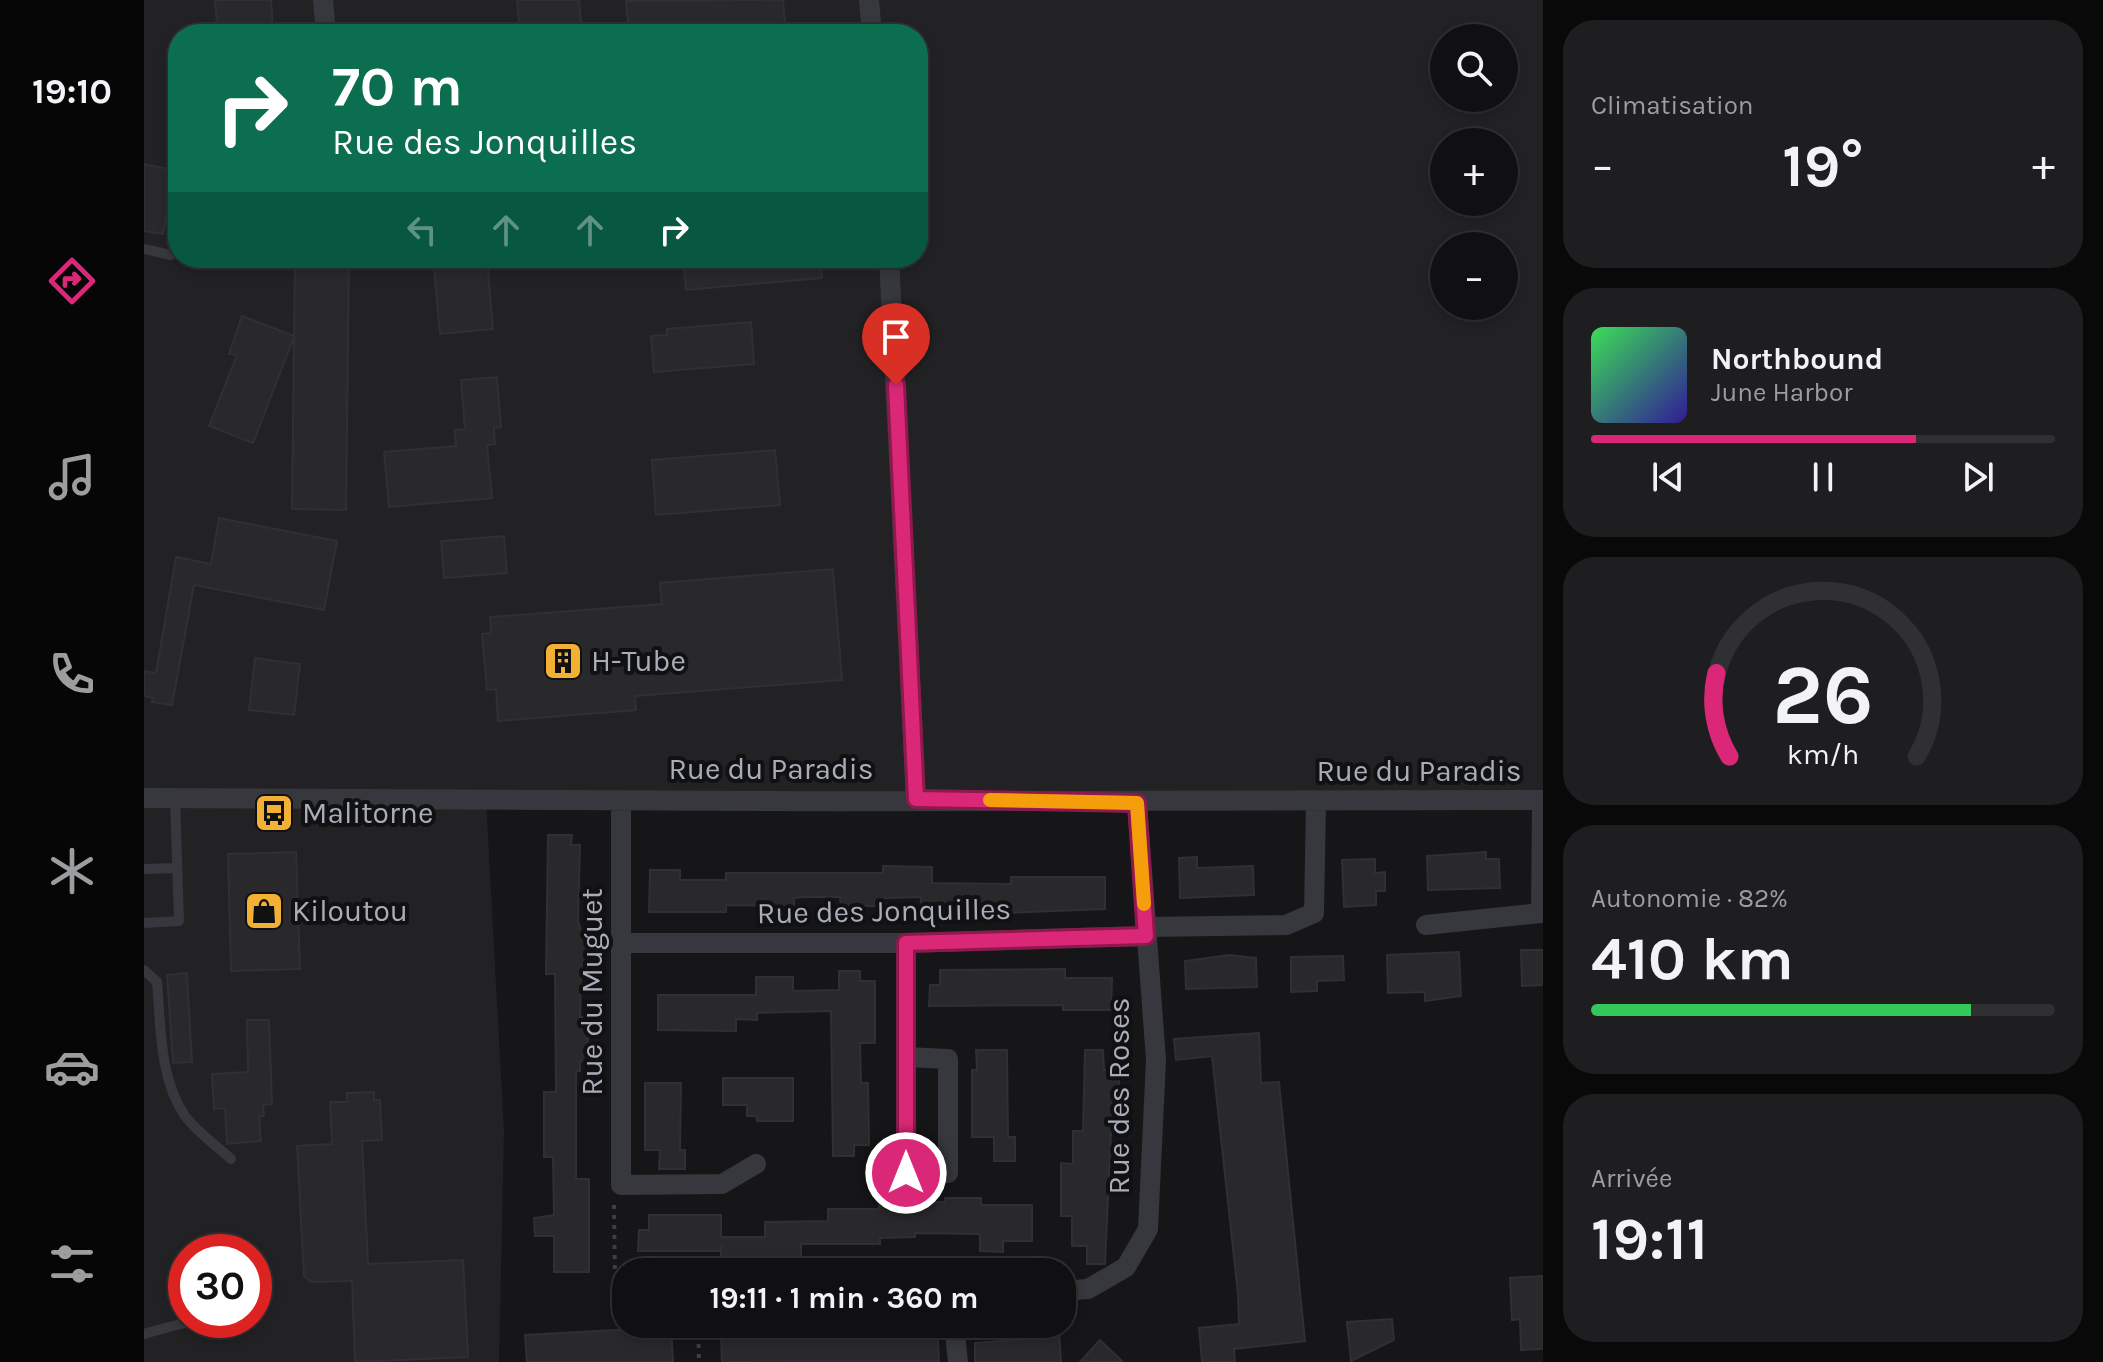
<!DOCTYPE html>
<html lang="fr">
<meta charset="utf-8">
<style>
:root{--surface:#101012;--page:#1e1e20;--text:#f1f3f6;--muted:#9c9d9f;--line:#303032;--accent:#db2777}
body{margin:0;font-family:Karla,sans-serif;background:var(--page);color:var(--text);height:100vh;display:flex;flex-direction:column;font-size:30px;white-space:nowrap}
*{box-sizing:border-box;margin:0}
p{font-size:26px;color:var(--muted)}
.icon{flex:none;width:44px;height:44px;fill:none;stroke:currentColor;stroke-width:2;stroke-linecap:round;stroke-linejoin:round}
.map{position:relative;flex:1;overflow:hidden}
.side{display:flex;flex-direction:column;gap:20px;padding:20px;background:#09090a;width:560px}
.side>*{flex:none}
.banner{position:absolute;left:24px;top:24px;width:760px;height:244px;border-radius:32px;box-shadow:0 4px 12px #0003,0 0 0 2px var(--line);background:#0b6e4f;color:#fff;overflow:hidden}
.tools{position:absolute;left:1286px;top:24px;display:grid;gap:16px}
.tools a{display:grid;place-items:center;width:88px;height:88px;border-radius:50%;background:var(--surface);box-shadow:0 4px 12px #0003,0 0 0 2px var(--line);font-size:40px}
.speed{position:absolute;left:24px;top:1234px;display:flex;gap:16px;font-size:40px;font-weight:700;text-align:center}
.speed>*{display:grid;place-content:center;width:104px;height:104px;border-radius:50%;background:var(--surface);box-shadow:0 4px 12px #0003,0 0 0 2px var(--line);line-height:1}
.speed .limit{border:12px solid #d22;background:#fff;color:#111}
.pin{position:absolute;display:grid;place-items:center;width:68px;height:68px;color:#fff;margin:-82px -34px;border-radius:50% 50% 50% 0;rotate:-45deg;box-shadow:0 0 8px #0007}
.pin .icon{rotate:45deg}
.me{position:absolute;width:88px;margin:-44px;rotate:0deg;stroke-linejoin:round;filter:drop-shadow(0 0 6px #0008)}
.turn{display:flex;align-items:center;gap:28px;height:168px;padding:0 32px;font-size:36px}
.turn .icon{width:104px;height:104px;stroke-width:2.5}
.turn b{display:block;font-size:56px;line-height:68px}
.lanes{display:flex;align-items:center;height:76px;padding:0 32px;background:#0003;justify-content:center;gap:40px;direction:ltr}
.lanes .off{opacity:.35}
.big{font-size:60px;font-weight:700;line-height:1.1}
.side .card{flex:1;display:flex;flex-direction:column;justify-content:center;gap:12px;min-width:0;padding:0 28px;border-radius:32px;background:var(--page)}
.side .dial{align-items:center;gap:0}
.dial svg{height:208px;overflow:visible;fill:none;stroke:var(--line);stroke-width:7;stroke-linecap:round;text-anchor:middle}
.dial text{fill:var(--text);stroke:none}
.song{display:flex;align-items:center;gap:24px}
.cover{width:96px;height:96px;border-radius:12px;background:linear-gradient(135deg,hsl(130 70% 55%),hsl(250 70% 35%))}
.played{height:8px;border-radius:4px;background:linear-gradient(90deg,var(--accent) 70%,var(--line) 70%)}
.keys{display:flex;justify-content:space-around;direction:ltr}
.heat{display:flex;justify-content:space-between;align-items:center;font-size:44px;direction:ltr}
.charge{height:12px;border-radius:6px;background:linear-gradient(90deg,#34c759 82%,var(--line) 0)}
.trip{position:absolute;left:468px;top:1258px;width:464px;height:80px;border-radius:32px;background:var(--surface);box-shadow:0 4px 12px #0003,0 0 0 2px var(--line);font-weight:700;line-height:80px;text-align:center}
main{display:flex;flex:1;min-height:0}
.tab-bar{display:flex;flex-direction:column;width:144px;justify-content:space-around;align-items:center;background:#060607;color:var(--muted)}
.tab-bar .icon{width:56px;height:56px}
.tab-bar .current{color:var(--accent)}
.tab-bar b{font-size:36px;color:var(--text)}
.map>svg:first-child{display:block}
</style>
<main>
<nav class="tab-bar">
<b>19:10</b>
<svg class="icon current" aria-label="directions" viewBox="0 0 24 24"><path d="M12 3l9 9-9 9-9-9zM9 14v-3h6M13 9l2 2-2 2"/></svg>
<svg class="icon" aria-label="music" viewBox="0 0 24 24"><path d="M9 18V5l10-2v13"/><circle cx="6" cy="18" r="3"/><circle cx="16" cy="16" r="3"/></svg>
<svg class="icon" aria-label="phone" viewBox="0 0 24 24"><path d="M5 4h4l2 5-3 2q2 4 5 5l2-3 5 2v4C11 20 4 13 5 4z"/></svg>
<svg class="icon" aria-label="climate" viewBox="0 0 24 24"><path d="M12 3v18M4 7l16 10M4 17L20 7"/></svg>
<svg class="icon" aria-label="car" viewBox="0 0 24 24"><path d="M5 17H2v-5l4-1 3-4h7l3 4 3 1v5h-3M9 17h6M6 11h13"/><circle cx="7" cy="17" r="2"/><circle cx="17" cy="17" r="2"/></svg>
<svg class="icon" aria-label="filters" viewBox="0 0 24 24"><path d="M4 7h16M4 17h16"/><circle cx="9" cy="7" r="2"/><circle cx="15" cy="17" r="2"/></svg>
</nav>
<div class="map">
<svg width="1399" height="1362" viewBox="0 0 1399 1362">
<rect width="100%" height="100%" fill="#161618"/>
<path fill="#222225" fill-rule="evenodd" d="M 0,0 L 1399,0 L 1399,800 L 342,800 L 360,1131 L 355,1362 L 0,1362 ZM 34,34 L 774,34 L 774,258 L 34,258 ZM 1300,38 L 1360,38 L 1360,98 L 1300,98 ZM 1300,142 L 1360,142 L 1360,202 L 1300,202 ZM 1300,246 L 1360,246 L 1360,306 L 1300,306 ZM 42,1252 L 110,1252 L 110,1320 L 42,1320 Z"/>
<path fill="#29292c" stroke="#303034" stroke-width="2" d="M 71,0 L 127,0 L 129,31 L 74,34 Z
M 373,0 L 435,0 L 438,34 L 376,34 Z
M 639,0 L 642,34 L 485,34 L 482,1 Z
M 0,164 L 30,170 L 28,183 L 34,184 L 34,213 L 23,211 L 19,234 L 0,231 Z
M 151,258 L 205,258 L 202,510 L 148,509 L 150,337 L 109,443 L 65,426 L 93,355 L 85,354 L 98,316 L 150,336 Z
M 289,258 L 343,258 L 349,329 L 296,334 Z
M 676,258 L 678,278 L 542,290 L 539,259 Z
M 607,322 L 610,364 L 510,372 L 507,336 L 523,335 L 523,329 Z
M 353,377 L 357,427 L 350,428 L 351,444 L 343,445 L 348,498 L 245,507 L 240,452 L 312,446 L 311,430 L 321,429 L 317,380 Z
M 631,450 L 636,505 L 512,515 L 508,460 Z
M 75,518 L 193,541 L 180,610 L 50,585 L 28,705 L 8,702 L 9,698 L 0,696 L 0,671 L 12,673 L 32,557 L 67,564 Z
M 360,536 L 363,573 L 300,578 L 297,541 Z
M 689,569 L 698,680 L 491,696 L 492,710 L 354,721 L 352,689 L 343,690 L 338,634 L 347,633 L 346,617 L 518,604 L 516,583 Z
M 111,658 L 156,664 L 150,715 L 105,710 Z
M 404,835 L 428,835 L 427,845 L 436,845 L 434,921 L 437,931 L 445,931 L 445,975 L 437,975 L 436,1017 L 444,1017 L 444,1061 L 436,1061 L 436,1071 L 432,1071 L 432,1179 L 445,1179 L 445,1272 L 410,1272 L 410,1236 L 391,1236 L 390,1218 L 410,1215 L 409,1157 L 400,1157 L 400,1092 L 412,1092 L 411,974 L 402,974 Z
M 152,852 L 156,969 L 87,971 L 84,854 Z
M 1342,852 L 1342,859 L 1355,859 L 1356,888 L 1284,890 L 1283,856 Z
M 1053,857 L 1053,868 L 1109,866 L 1110,895 L 1036,898 L 1035,858 Z
M 1231,859 L 1231,873 L 1241,872 L 1241,891 L 1232,891 L 1232,905 L 1200,907 L 1198,860 Z
M 739,866 L 788,867 L 788,883 L 867,884 L 867,877 L 961,877 L 961,909 L 787,916 L 787,907 L 777,907 L 777,897 L 740,898 L 741,906 L 697,906 L 696,897 L 661,897 L 650,898 L 650,906 L 582,905 L 582,912 L 505,912 L 506,870 L 536,870 L 536,880 L 582,880 L 582,873 L 739,873 Z
M 1377,950 L 1399,950 L 1399,985 L 1378,986 Z
M 1315,952 L 1317,996 L 1281,1001 L 1281,992 L 1244,993 L 1243,955 Z
M 1085,955 L 1112,958 L 1113,987 L 1042,989 L 1041,961 Z
M 1199,956 L 1200,980 L 1173,981 L 1173,991 L 1147,992 L 1147,957 Z
M 921,969 L 921,978 L 968,978 L 967,1010 L 919,1010 L 919,1005 L 785,1006 L 786,985 L 796,985 L 796,970 Z
M 695,971 L 716,971 L 716,981 L 731,981 L 731,1043 L 716,1043 L 717,1083 L 724,1083 L 725,1145 L 710,1145 L 710,1156 L 689,1156 L 687,1011 L 613,1013 L 613,1020 L 592,1019 L 592,1031 L 514,1030 L 514,995 L 612,995 L 612,977 L 649,977 L 649,991 L 695,990 Z
M 43,973 L 48,1062 L 29,1063 L 23,975 Z
M 103,1020 L 125,1020 L 128,1104 L 119,1105 L 120,1116 L 115,1116 L 117,1141 L 83,1144 L 81,1108 L 70,1109 L 68,1074 L 104,1072 Z
M 1115,1033 L 1117,1083 L 1135,1082 L 1161,1341 L 1090,1349 L 1091,1362 L 1058,1362 L 1055,1328 L 1095,1324 L 1094,1294 L 1068,1056 L 1032,1060 L 1030,1039 Z
M 832,1050 L 863,1050 L 864,1137 L 871,1137 L 871,1161 L 850,1161 L 850,1137 L 828,1137 L 828,1070 L 833,1070 Z
M 941,1050 L 959,1050 L 960,1070 L 975,1070 L 975,1132 L 967,1132 L 961,1264 L 943,1264 L 943,1246 L 928,1246 L 928,1216 L 917,1216 L 917,1163 L 929,1164 L 929,1131 L 939,1131 Z
M 579,1078 L 649,1078 L 649,1121 L 613,1121 L 613,1116 L 603,1116 L 603,1105 L 579,1105 Z
M 501,1083 L 537,1083 L 536,1150 L 541,1150 L 541,1169 L 515,1169 L 516,1150 L 501,1150 Z
M 230,1092 L 230,1100 L 236,1100 L 238,1140 L 218,1141 L 224,1264 L 319,1260 L 324,1357 L 211,1362 L 208,1281 L 167,1282 L 160,1276 L 153,1146 L 188,1144 L 186,1102 L 203,1102 L 203,1093 Z
M 801,1198 L 837,1198 L 837,1205 L 888,1205 L 888,1241 L 859,1241 L 859,1252 L 836,1251 L 836,1234 L 771,1233 L 771,1237 L 736,1238 L 736,1244 L 657,1244 L 657,1257 L 577,1257 L 577,1246 L 577,1251 L 494,1251 L 495,1230 L 505,1230 L 505,1215 L 577,1215 L 577,1237 L 621,1237 L 621,1222 L 684,1221 L 684,1209 L 735,1209 L 735,1202 L 801,1202 Z
M 1399,1276 L 1399,1349 L 1377,1350 L 1376,1319 L 1368,1320 L 1366,1278 Z
M 1248,1319 L 1250,1340 L 1207,1361 L 1203,1322 Z
M 793,1326 L 795,1361 L 578,1362 L 577,1337 Z
M 527,1327 L 529,1362 L 383,1362 L 381,1335 Z
M 915,1331 L 917,1362 L 831,1362 L 831,1343 L 885,1339 L 885,1332 Z
M 956,1340 L 979,1362 L 936,1362 Z"/>
<g fill="none" stroke-linecap="round" stroke-linejoin="round">
<path stroke="#3d3f44" stroke-width="4" stroke-dasharray="4 6" stroke-linecap="butt" d="M 470,1205 L 471,1285 L 482,1284
M 554,1324 L 555,1362"/>
<path stroke="#37383d" stroke-width="10" d="M 0,249 L 27,255
M 0,869 L 33,868
M 0,923 L 35,921 L 31,799
M 0,970 L 13,982 C 17,1026 15,1078 41,1116 C 53,1132 73,1146 87,1159
M 0,1334 L 51,1320"/>
<path stroke="#37383d" stroke-width="20" d="M 179,0 L 182,34
M 725,0 L 728,34
M 745,258 L 772,799
M 0,798 C 466,801 933,803 1399,800
M 477,800 L 477,1185 L 578,1184 L 612,1164
M 1282,925 L 1397,913 L 1398,800
M 1001,927 L 1142,925 L 1170,913 L 1172,802
M 479,943 L 762,943 L 1002,936
M 762,1057 L 804,1059 L 804,1173 L 762,1173 L 762,943
M 918,1291 L 944,1289 L 982,1267 L 1004,1229 L 1012,1060 L 993,803
M 810,1324 L 814,1362"/>
</g>
<g fill="none" stroke-linecap="round" stroke-linejoin="round">
<g stroke="#8e194d" stroke-width="20">
<path id="route" d="M 752,385 L 772,799 L 993,803 L 1002,936 L 762,943 L 762,1173"/>
</g>
<use href="#route" stroke="#db2777" stroke-width="14"/>
<path stroke="#f59e0b" stroke-width="14" d="M 846,800 L 993,803 L 1000,904"/>
</g>
<defs>
<g id="building-square" transform="scale(2)"><rect x="-9" y="-9" width="18" height="18" rx="4" fill="#f2b134" stroke="#111113"/><path d="M-4-6H4V6H1V3H-1V6H-4ZM-2.5-4.3h1.7v1.8h-1.7ZM.8-4.3h1.7v1.8H.8ZM-2.5-1h1.7V.8h-1.7ZM.8-1h1.7V.8H.8Z" fill="#111"/></g>
<g id="bus-square" transform="scale(2)"><rect x="-9" y="-9" width="18" height="18" rx="4" fill="#f2b134" stroke="#111113"/><path d="M-5-6H5V4H4V6H2V4H-2V6H-4V4H-5ZM-3.5-4V0h7V-4ZM-3.5 1.2v1.5H-2V1.2ZM2 1.2v1.5H3.5V1.2Z" fill="#111"/></g>
<g id="shop-square" transform="scale(2)"><rect x="-9" y="-9" width="18" height="18" rx="4" fill="#f2b134" stroke="#111113"/><path d="M-5-2.5h2.3a2.7 3.5 0 0 1 5.4 0H5L5.5 6h-11ZM-1.5-2.5h3a1.5 2.3 0 0 0-3 0Z" fill="#111"/></g>
</defs>
<g fill-rule="evenodd">
<use href="#building-square" x="419" y="661"/>
<use href="#bus-square" x="130" y="813"/>
<use href="#shop-square" x="120" y="911"/>
</g>
<g text-anchor="middle" dominant-baseline="central" stroke-width="8" stroke-linejoin="round" paint-order="stroke">
<g font-size="30" fill="#a8adb8" stroke="#111113" text-anchor="start">
<text x="447" y="661">H-Tube</text>
<text x="158" y="813">Malitorne</text>
<text x="148" y="911">Kiloutou</text>
</g>
<g font-size="30" fill="#a8adb8" stroke="#111113">
<text x="627" y="769">Rue du Paradis</text>
<text x="1275" y="771">Rue du Paradis</text>
<text transform="translate(740 911) rotate(-1)">Rue des Jonquilles</text>
<text transform="translate(448 992) rotate(-90)">Rue du Muguet</text>
<text transform="translate(975 1096) rotate(-90)">Rue des Roses</text>
</g>
</g>
</svg>
<div class="tools">
<a><svg class="icon" aria-label="search" viewBox="0 0 24 24"><circle cx="10" cy="10" r="6"/><path d="M15 15l6 6"/></svg></a>
<a>+</a>
<a>−</a>
</div>
<div class="speed"><div class="limit">30</div></div>
<div class="pin" style="left:752px;top:385px;background:#d93025"><svg class="icon" aria-label="arrive" viewBox="0 0 24 24"><path d="M6 21V4h12l-3 4 3 4H6"/></svg></div>
<svg class="me" style="left:762px;top:1173px" viewBox="-20 -20 40 40"><circle r="17" fill="#db2777" stroke="#fff" stroke-width="3"/><path d="M0-11L8 9 0 5-8 9z" fill="#fff"/></svg>
<div class="trip">19:11 · 1 min · 360 m</div>
<div class="banner">
<div class="turn"><svg class="icon" aria-label="right" viewBox="0 0 24 24"><path d="M7 20v-9h11M14 6l5 5-5 5"/></svg><div><b>70 m</b>Rue des Jonquilles</div></div>
<div class="lanes"><svg class="icon off" aria-label="left" viewBox="0 0 24 24"><path d="M17 20v-9H6M10 6l-5 5 5 5"/></svg><svg class="icon off" aria-label="ahead" viewBox="0 0 24 24"><path d="M12 20V5M6 11l6-6 6 6"/></svg><svg class="icon off" aria-label="ahead" viewBox="0 0 24 24"><path d="M12 20V5M6 11l6-6 6 6"/></svg><svg class="icon" aria-label="right" viewBox="0 0 24 24"><path d="M7 20v-9h11M14 6l5 5-5 5"/></svg></div>
</div>
</div>
<section class="side">
<div class="card"><p>Climatisation</p>
<div class="heat"><a>−</a><b class="big">19°</b><a>+</a></div>
</div>
<div class="card">
<div class="song"><i class="cover"></i><div><b>Northbound</b><p>June Harbor</p></div></div>
<div class="played"></div>
<div class="keys"><svg class="icon" aria-label="previous" viewBox="0 0 24 24"><path d="M18 5L8 12l10 7zM5 5v14"/></svg><svg class="icon" aria-label="pause" viewBox="0 0 24 24"><path d="M8 5v14M16 5v14"/></svg><svg class="icon" aria-label="next" viewBox="0 0 24 24"><path d="M6 5l10 7-10 7zM19 5v14"/></svg></div>
</div>
<div class="card dial"><svg viewBox="0 0 100 80">
<path d="M14 69A42 42 0 1 1 86 69"/>
<path d="M14 69A42 42 0 0 1 9 37" stroke="#db2777"/>
<text x="50" y="56" font-size="32" font-weight="700">26</text>
<text x="50" y="72" font-size="11">km/h</text>
</svg></div>
<div class="card"><p>Autonomie · 82%</p><b class="big">410 km</b><div class="charge"></div></div>
<div class="card"><p>Arrivée</p><b class="big">19:11</b></div>
</section>
</main>
